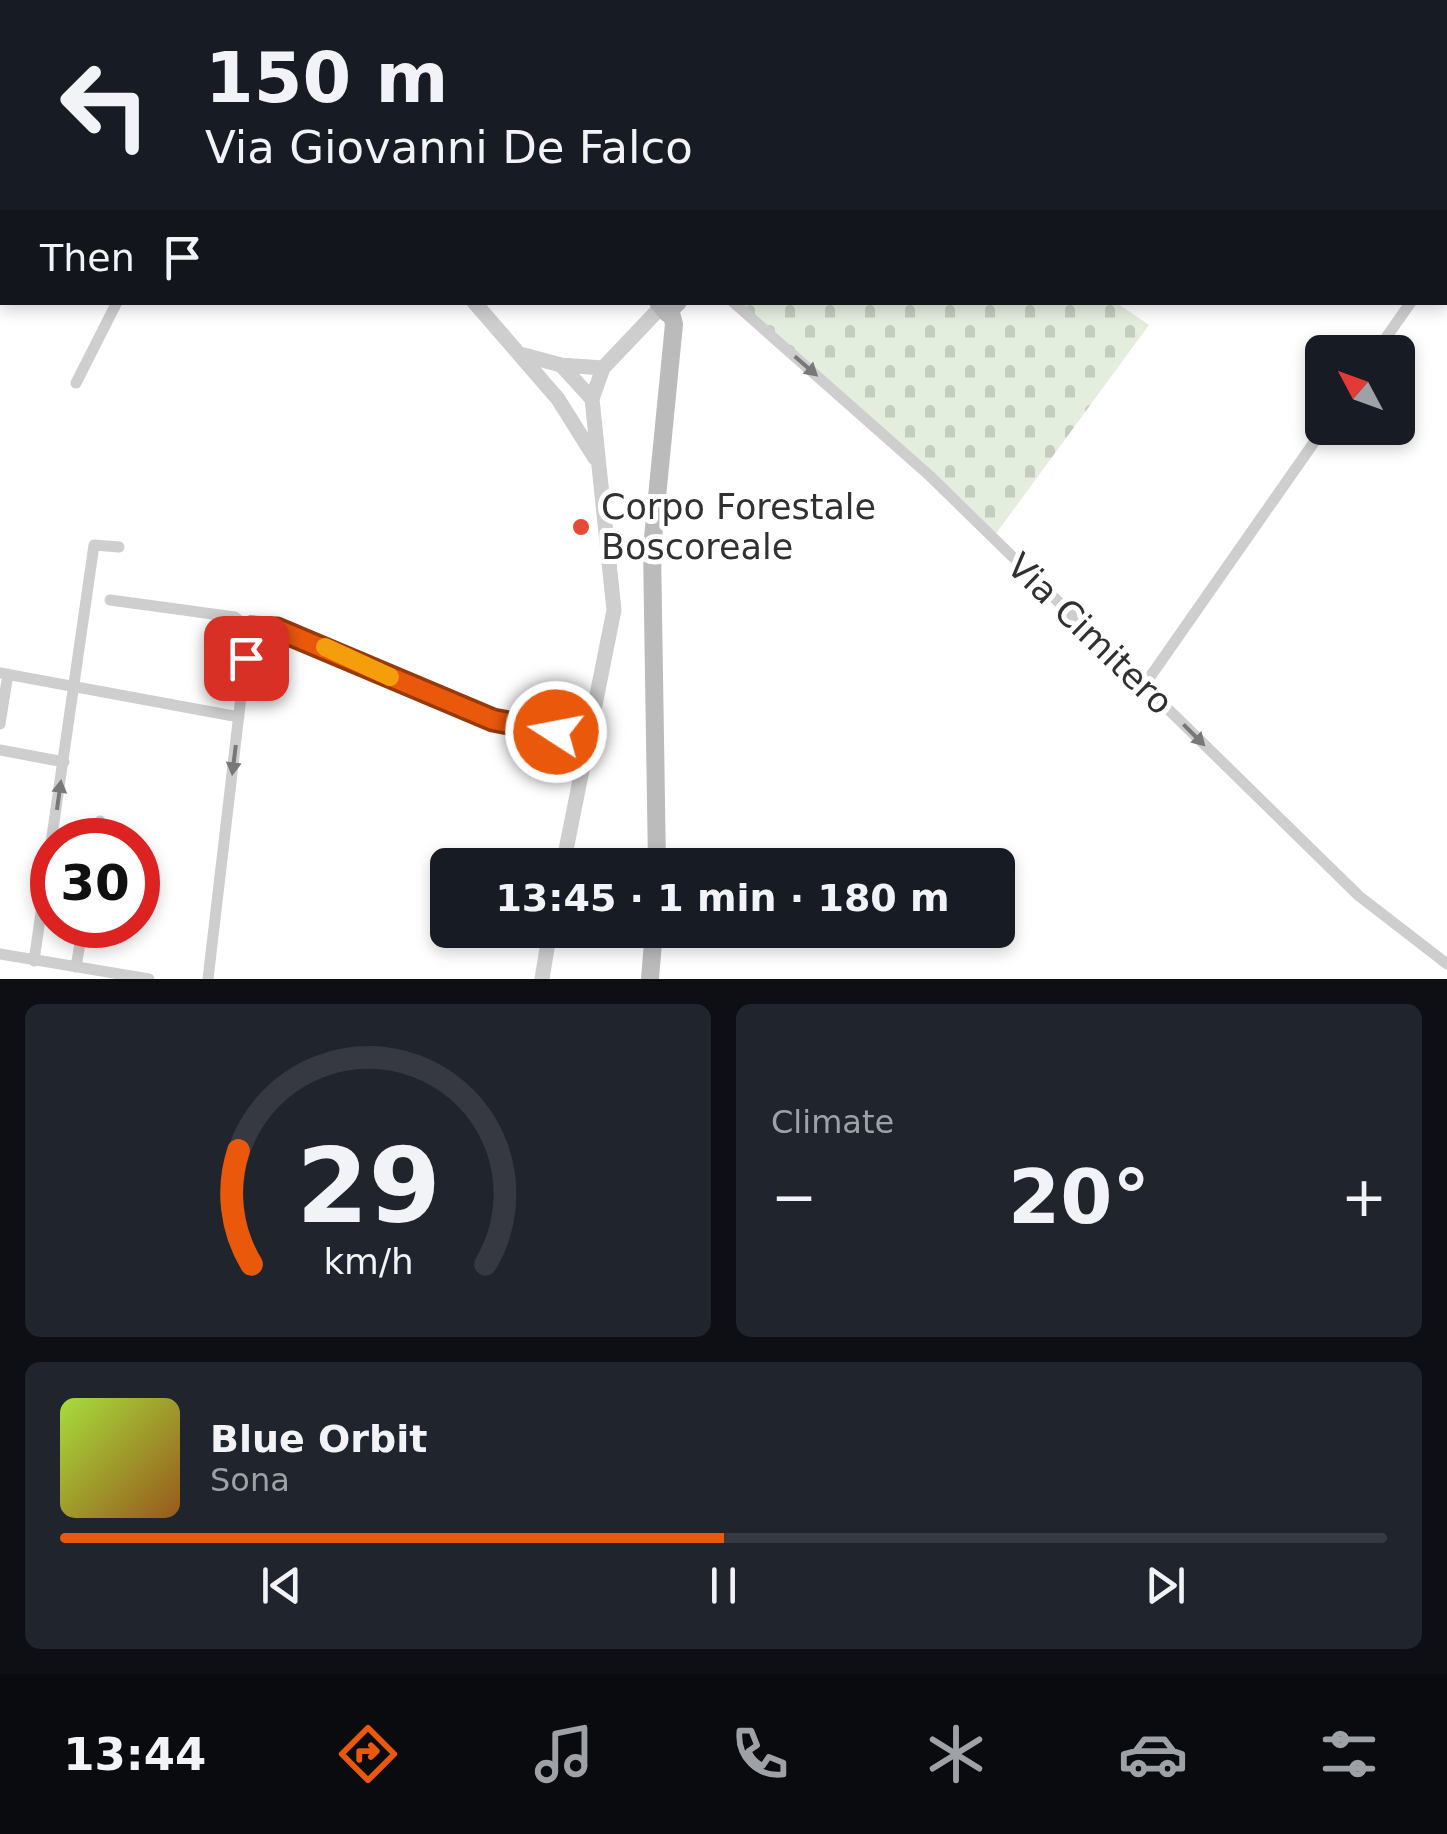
<!DOCTYPE html>
<meta charset="utf-8">
<style>
:root{--surface:#171b24;--page:#20242c;--text:#f1f3f6;--muted:#9ea1a6;--line:#363941;--accent:#ea580c}
body{margin:0;font-family:"DejaVu Sans",sans-serif;background:var(--page);color:var(--text);height:100vh;display:flex;flex-direction:column;font-size:38px;white-space:nowrap}
*{box-sizing:border-box;margin:0}
p{font-size:32px;color:var(--muted)}
.icon{flex:none;width:55px;height:55px;fill:none;stroke:currentColor;stroke-width:2;stroke-linecap:round;stroke-linejoin:round}
.map{position:relative;height:979px;overflow:hidden}
.sheet{display:flex;flex-direction:column;gap:25px;padding:25px;background:#0d0f14;flex:1}
.sheet>*{flex:none}
.hud{position:absolute;left:0px;top:0px;width:1448px;height:305px;box-shadow:0 5px 15px #0003;background:#171b24;color:var(--text);overflow:hidden}
.needle{width:65px;rotate:311deg}
.fabs{position:absolute;left:1305px;top:335px;display:grid;gap:20px}
.fabs a{display:grid;place-items:center;width:110px;height:110px;border-radius:15px;background:var(--surface);box-shadow:0 5px 15px #0003;font-size:50px}
.speed{position:absolute;left:30px;top:818px;display:flex;gap:20px;font-size:50px;font-weight:700;text-align:center}
.speed>*{display:grid;place-content:center;width:130px;height:130px;border-radius:50%;background:var(--surface);box-shadow:0 5px 15px #0003;line-height:1}
.speed .limit{border:15px solid #d22;background:#fff;color:#111}
.pin{position:absolute;display:grid;place-items:center;width:85px;height:85px;color:#fff;margin:-42px;border-radius:20px;box-shadow:0 5px 15px #0006}
.me{position:absolute;width:110px;margin:-55px;rotate:281deg;stroke-linejoin:round;filter:drop-shadow(0 0 8px #0008)}
.turn{display:flex;align-items:center;gap:35px;height:210px;padding:0 40px;font-size:45px}
.turn .icon{width:130px;height:130px;stroke-width:2.5}
.turn b{display:block;font-size:70px;line-height:85px}
.then{display:flex;align-items:center;height:95px;padding:0 40px;background:#0003;gap:20px;font-size:38px}
.big{font-size:75px;font-weight:600;line-height:1.1}
.sheet .tile{flex:1;display:flex;flex-direction:column;justify-content:center;gap:15px;min-width:0;padding:0 35px;border-radius:15px;background:var(--page)}
.sheet .dial{align-items:center;gap:0}
.dial svg{height:260px;overflow:visible;fill:none;stroke:var(--line);stroke-width:7;stroke-linecap:round;text-anchor:middle}
.dial text{fill:var(--text);stroke:none}
.song{display:flex;align-items:center;gap:30px}
.cover{width:120px;height:120px;border-radius:15px;background:linear-gradient(135deg,hsl(80 70% 55%),hsl(30 70% 35%))}
.played{height:10px;border-radius:5px;background:linear-gradient(90deg,var(--accent) 50%,var(--line) 50%)}
.keys{display:flex;justify-content:space-around;direction:ltr}
.heat{display:flex;justify-content:space-between;align-items:center;font-size:55px;direction:ltr}
.sheet .tiles{flex:1;display:grid;gap:25px;grid-template-columns:1fr 1fr}
.tile:last-child{grid-column:span 2}
.trip{position:absolute;left:430px;top:848px;width:585px;height:100px;border-radius:15px;background:var(--surface);box-shadow:0 5px 15px #0003;font-weight:600;line-height:100px;text-align:center}
.menu{display:flex;height:160px;justify-content:space-around;align-items:center;background:#090b0e;color:var(--muted)}
.menu .icon{width:70px;height:70px}
.menu .selected{color:var(--accent)}
.menu b{font-size:45px;color:var(--text)}
.map>svg:first-child{display:block}
</style>
<div class="map">
<svg width="1447" height="979" viewBox="0 0 1447 979">
<defs>
<pattern id="cemetery-stones" width="16" height="16" patternUnits="userSpaceOnUse" patternTransform="scale(2.5)"><rect width="16" height="16" fill="#e4eedf"/><path d="M2 7V4a2 2 0 0 1 4 0v3zM10 15v-3a2 2 0 0 1 4 0v3z" fill="#c4cdc0"/></pattern>
<pattern id="park-crowns" width="20" height="18" patternUnits="userSpaceOnUse" patternTransform="scale(2.5)"><rect width="20" height="18" fill="#e4eedf"/><path d="M2 6a3 3 0 1 1 6 0M12 15a3 3 0 1 1 6 0" fill="none" stroke="#c4cdc0"/></pattern>
</defs>
<rect width="100%" height="100%" fill="#fff"/>
<path fill="url(#cemetery-stones)" d="M 738,303 L 1117,303 L 1149,325 L 995,535 Z"/>
<path fill="url(#park-crowns)" d="M 0,0 L 622,0 L 622,2 L 2,2 L 2,148 Z"/>
<g fill="none" stroke-linecap="round" stroke-linejoin="round">
<path stroke="#cecece" stroke-width="11" d="M 1445,255 L 1447,252
M 733,302 L 930,476 L 1359,896 L 1447,964
M 1376,352 L 1411,302
M 76,383 L 117,302
M 110,600 L 235,617 L 249,628 L 306,638 L 493,720 L 588,738
M 0,673 L 239,717
M 1143,687 L 1324,428
M 0,724 L 8,674
M 0,750 L 64,762
M 97,840 L 100,821
M 0,954 L 149,979
M 34,961 L 94,545 L 119,547
M 76,967 L 83,925
M 208,979 L 249,628"/>
<path stroke="#cecece" stroke-width="15" d="M 704,2 L 707,0
M 0,134 L 2,134
M 474,302 L 558,399 L 595,458
M 524,355 L 561,365 L 603,368
M 561,365 L 592,399 L 614,610 L 563,865
M 592,399 L 603,368 L 660,308
M 542,979 L 550,930"/>
<path stroke="#bbb" stroke-width="18" d="M 827,2 L 828,0
M 658,302 L 667,313 L 678,302
M 657,865 L 652,548 L 674,324 L 671,313
M 650,979 L 654,930"/>
</g>
<defs><path id="oneway-solid" d="M-6-.8H1V-3.2L6.5 0L1 3.2V.8H-6Z" transform="scale(2.5)"/></defs>
<g fill="#787878">
<use href="#oneway-solid" transform="translate(806 366) rotate(41)"/>
<use href="#oneway-solid" transform="translate(1194 735) rotate(45)"/>
<use href="#oneway-solid" transform="translate(234 760) rotate(97)"/>
<use href="#oneway-solid" transform="translate(59 795) rotate(-82)"/>
</g>
<g fill="none" stroke-linecap="round" stroke-linejoin="round">
<g stroke="#983908" stroke-width="25">
<path id="route" d="M 246,658 L 250,628 L 277,629 L 493,720 L 556,732"/>
</g>
<use href="#route" stroke="#ea580c" stroke-width="18"/>
<path stroke="#f59e0b" stroke-width="18" d="M 325,647 L 390,677"/>
</g>
<circle fill="#e54a36" stroke="#fff" stroke-width="4" cx="581" cy="527" r="10"/>
<g text-anchor="middle" dominant-baseline="central" stroke-width="10" stroke-linejoin="round" paint-order="stroke">
<g font-size="35" fill="#313131" stroke="#fff" text-anchor="start">
<text x="601" y="507">Corpo Forestale<tspan x="601" dy="40">Boscoreale</tspan></text>
</g>
<g font-size="35" fill="#313131" stroke="#fff">
<text transform="translate(1090 634) rotate(44)">Via Cimitero</text>
</g>
</g>
</svg>
<div class="fabs">
<a><svg class="needle" viewBox="-14 -14 28 28"><path d="M0-13l5 13h-10z" fill="#e53935"/><path d="M0 13l5-13h-10z" fill="#9ea1a6"/></svg></a>
</div>
<div class="speed"><div class="limit">30</div></div>
<div class="pin" style="left:246px;top:658px;background:#d93025"><svg class="icon" aria-label="arrive" viewBox="0 0 24 24"><path d="M6 21V4h12l-3 4 3 4H6"/></svg></div>
<svg class="me" style="left:556px;top:732px" viewBox="-20 -20 40 40"><circle r="17" fill="#ea580c" stroke="#fff" stroke-width="3"/><path d="M0-11L8 9 0 5-8 9z" fill="#fff"/></svg>
<div class="trip">13:45 · 1 min · 180 m</div>
<div class="hud">
<div class="turn"><svg class="icon" aria-label="left" viewBox="0 0 24 24"><path d="M17 20v-9H6M10 6l-5 5 5 5"/></svg><div><b>150 m</b>Via Giovanni De Falco</div></div>
<div class="then">Then<svg class="icon" aria-label="arrive" viewBox="0 0 24 24"><path d="M6 21V4h12l-3 4 3 4H6"/></svg></div>
</div>
</div>
<section class="sheet">
<div class="tiles">
<div class="tile dial"><svg viewBox="0 0 100 80">
<path d="M14 69A42 42 0 1 1 86 69"/>
<path d="M14 69A42 42 0 0 1 10 34" stroke="#ea580c"/>
<text x="50" y="56" font-size="32" font-weight="700">29</text>
<text x="50" y="72" font-size="11">km/h</text>
</svg></div>
<div class="tile"><p>Climate</p>
<div class="heat"><a>−</a><b class="big">20°</b><a>+</a></div>
</div>
<div class="tile">
<div class="song"><i class="cover"></i><div><b>Blue Orbit</b><p>Sona</p></div></div>
<div class="played"></div>
<div class="keys"><svg class="icon" aria-label="previous" viewBox="0 0 24 24"><path d="M18 5L8 12l10 7zM5 5v14"/></svg><svg class="icon" aria-label="pause" viewBox="0 0 24 24"><path d="M8 5v14M16 5v14"/></svg><svg class="icon" aria-label="next" viewBox="0 0 24 24"><path d="M6 5l10 7-10 7zM19 5v14"/></svg></div>
</div>
</div>
</section>
<nav class="menu">
<b>13:44</b>
<svg class="icon selected" aria-label="directions" viewBox="0 0 24 24"><path d="M12 3l9 9-9 9-9-9zM9 14v-3h6M13 9l2 2-2 2"/></svg>
<svg class="icon" aria-label="music" viewBox="0 0 24 24"><path d="M9 18V5l10-2v13"/><circle cx="6" cy="18" r="3"/><circle cx="16" cy="16" r="3"/></svg>
<svg class="icon" aria-label="phone" viewBox="0 0 24 24"><path d="M5 4h4l2 5-3 2q2 4 5 5l2-3 5 2v4C11 20 4 13 5 4z"/></svg>
<svg class="icon" aria-label="climate" viewBox="0 0 24 24"><path d="M12 3v18M4 7l16 10M4 17L20 7"/></svg>
<svg class="icon" aria-label="car" viewBox="0 0 24 24"><path d="M5 17H2v-5l4-1 3-4h7l3 4 3 1v5h-3M9 17h6M6 11h13"/><circle cx="7" cy="17" r="2"/><circle cx="17" cy="17" r="2"/></svg>
<svg class="icon" aria-label="filters" viewBox="0 0 24 24"><path d="M4 7h16M4 17h16"/><circle cx="9" cy="7" r="2"/><circle cx="15" cy="17" r="2"/></svg>
</nav>
